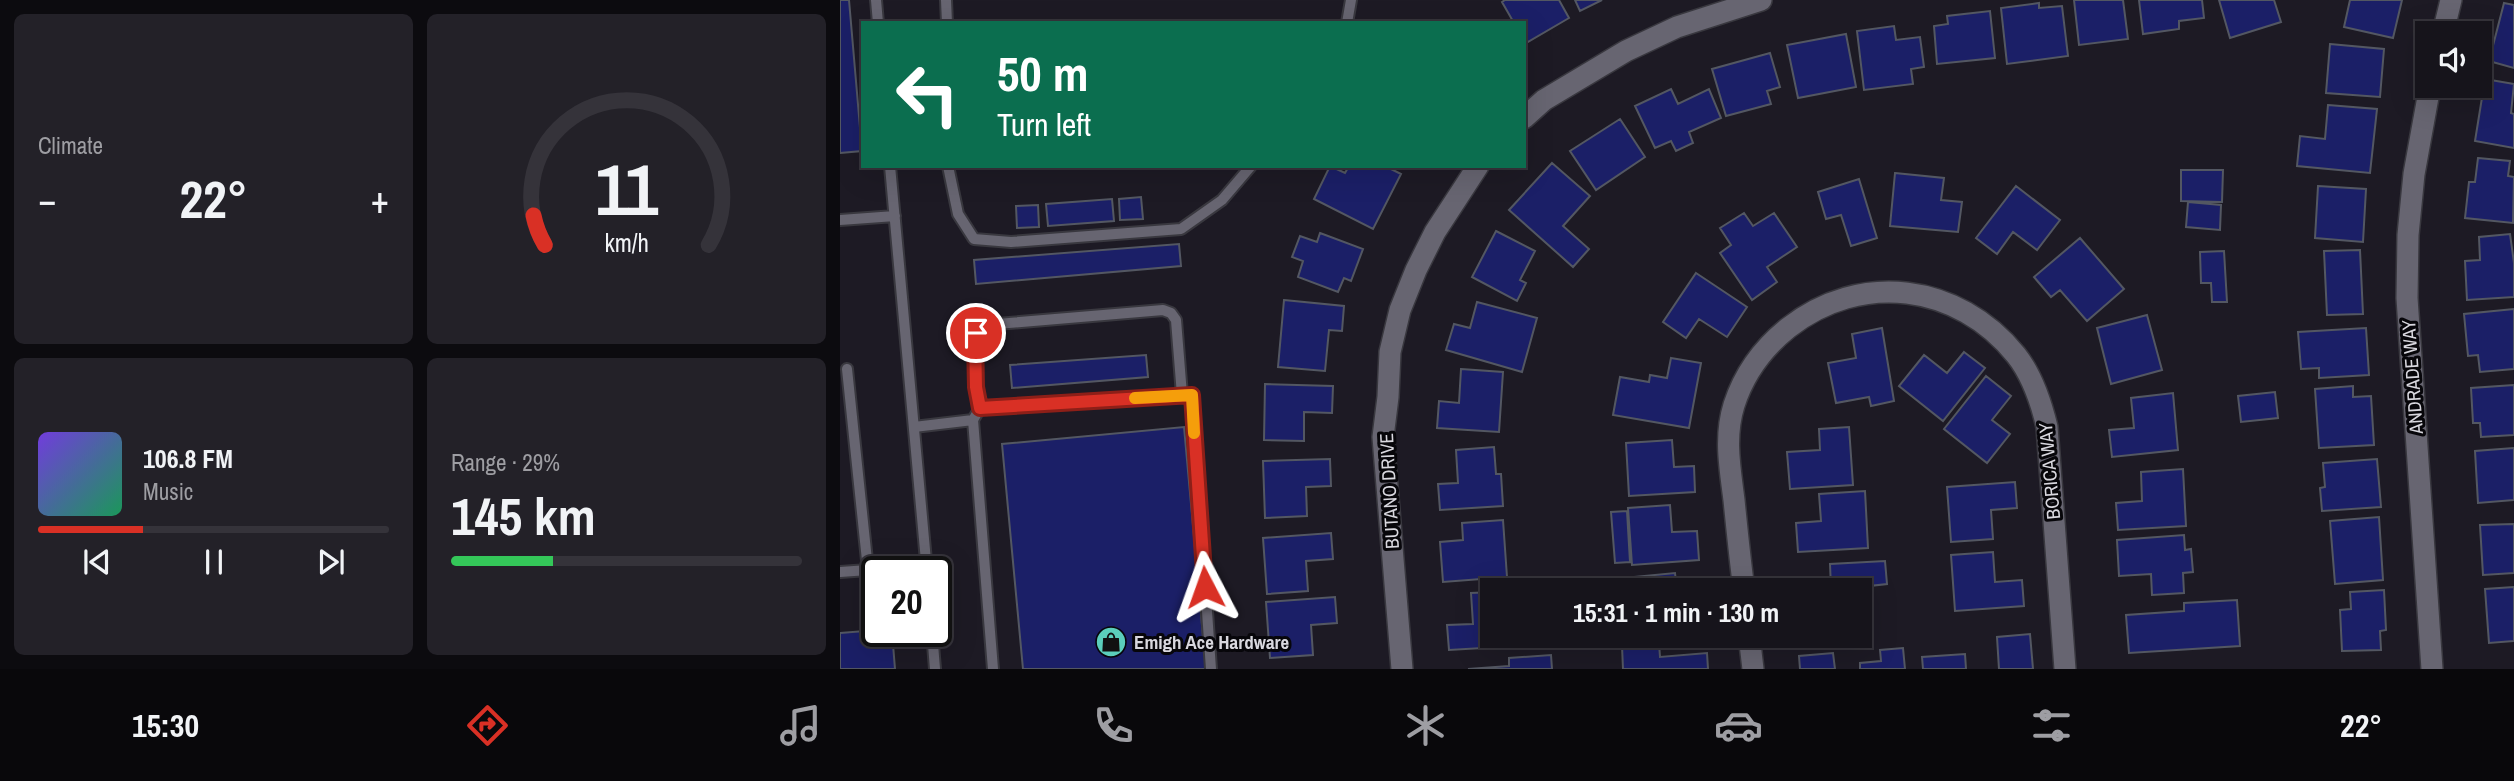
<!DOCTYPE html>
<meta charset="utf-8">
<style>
:root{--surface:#16141b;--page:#232128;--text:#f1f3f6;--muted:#9e9ea3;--line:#35333a;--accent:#d93025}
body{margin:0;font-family:"Archivo Narrow",sans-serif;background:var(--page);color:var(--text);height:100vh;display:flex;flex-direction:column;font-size:26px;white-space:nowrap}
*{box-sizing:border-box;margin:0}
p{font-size:23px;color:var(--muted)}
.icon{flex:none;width:38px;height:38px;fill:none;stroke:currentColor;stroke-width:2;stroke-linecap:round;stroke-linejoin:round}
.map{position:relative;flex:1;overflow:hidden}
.panel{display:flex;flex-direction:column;gap:14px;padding:14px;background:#0c0b0f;width:840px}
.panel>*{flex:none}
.guide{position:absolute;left:21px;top:21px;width:665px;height:147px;border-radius:0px;box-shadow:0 7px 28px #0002,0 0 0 2px var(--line);background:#0b6e4f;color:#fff;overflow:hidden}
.tools{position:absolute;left:1575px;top:21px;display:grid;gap:14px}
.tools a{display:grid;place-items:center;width:77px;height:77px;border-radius:0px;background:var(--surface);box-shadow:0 7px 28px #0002,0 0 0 2px var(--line);font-size:35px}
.speed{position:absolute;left:21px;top:556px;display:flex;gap:14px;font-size:35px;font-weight:700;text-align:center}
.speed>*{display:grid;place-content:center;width:91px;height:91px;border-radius:50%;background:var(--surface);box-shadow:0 7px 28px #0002,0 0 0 2px var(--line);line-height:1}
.speed .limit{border:4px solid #111;border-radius:10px;background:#fff;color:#111}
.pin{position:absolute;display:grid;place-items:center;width:60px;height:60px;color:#fff;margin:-30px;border:4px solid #fff;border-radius:50%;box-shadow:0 2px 7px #0007}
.me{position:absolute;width:77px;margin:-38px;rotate:356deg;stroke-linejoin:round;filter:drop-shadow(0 0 5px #0008)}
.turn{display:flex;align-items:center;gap:24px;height:147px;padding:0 21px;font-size:32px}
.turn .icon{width:91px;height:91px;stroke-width:2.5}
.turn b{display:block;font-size:49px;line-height:60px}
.big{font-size:52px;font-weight:700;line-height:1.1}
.panel .widget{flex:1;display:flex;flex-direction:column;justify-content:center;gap:10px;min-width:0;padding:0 24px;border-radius:10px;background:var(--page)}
.panel .dial{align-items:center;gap:0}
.dial svg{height:182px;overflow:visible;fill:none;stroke:var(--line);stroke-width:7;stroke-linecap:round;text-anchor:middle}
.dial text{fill:var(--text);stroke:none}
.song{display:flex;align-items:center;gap:21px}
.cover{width:84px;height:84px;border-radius:10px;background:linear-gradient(135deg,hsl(260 70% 55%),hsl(150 70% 35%))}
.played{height:7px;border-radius:4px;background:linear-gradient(90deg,var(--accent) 30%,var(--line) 30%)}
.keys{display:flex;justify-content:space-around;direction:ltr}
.heat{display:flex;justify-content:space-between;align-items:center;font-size:38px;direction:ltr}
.charge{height:10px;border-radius:5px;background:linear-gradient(90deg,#34c759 29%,var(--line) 0)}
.panel .tiles{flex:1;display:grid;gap:14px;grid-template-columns:repeat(2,1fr)}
.trip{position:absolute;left:640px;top:578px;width:392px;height:70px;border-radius:0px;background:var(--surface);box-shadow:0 7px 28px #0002,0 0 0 2px var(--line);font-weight:700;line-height:70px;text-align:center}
.menu{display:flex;height:112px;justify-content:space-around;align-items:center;background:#09080b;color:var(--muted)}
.menu .icon{width:49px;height:49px}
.menu .current{color:var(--accent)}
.menu b{font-size:32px;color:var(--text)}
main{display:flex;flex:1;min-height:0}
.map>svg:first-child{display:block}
</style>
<main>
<section class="panel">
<div class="tiles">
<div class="widget"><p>Climate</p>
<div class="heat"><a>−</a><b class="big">22°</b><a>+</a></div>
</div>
<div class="widget dial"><svg viewBox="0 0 100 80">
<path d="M14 69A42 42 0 1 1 86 69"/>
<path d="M14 69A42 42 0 0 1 9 56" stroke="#d93025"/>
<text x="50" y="56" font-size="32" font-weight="700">11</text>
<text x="50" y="72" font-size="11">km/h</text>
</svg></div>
<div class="widget">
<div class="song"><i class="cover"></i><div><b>106.8 FM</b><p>Music</p></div></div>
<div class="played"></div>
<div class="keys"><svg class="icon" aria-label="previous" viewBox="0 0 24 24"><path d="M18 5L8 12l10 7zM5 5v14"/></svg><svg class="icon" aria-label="pause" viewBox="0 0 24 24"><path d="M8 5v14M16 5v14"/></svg><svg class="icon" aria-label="next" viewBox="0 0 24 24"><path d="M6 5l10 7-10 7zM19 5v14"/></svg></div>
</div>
<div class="widget"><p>Range · 29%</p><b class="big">145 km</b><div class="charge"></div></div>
</div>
</section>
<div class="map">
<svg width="1674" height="669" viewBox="0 0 1674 669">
<rect width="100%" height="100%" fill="#1d1a24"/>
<path fill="#1b1f67" stroke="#535762" stroke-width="2" d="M 0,0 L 9,0 L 22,151 L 0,153 Z
M 665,0 L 719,0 L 729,18 L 686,43 L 684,23 L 674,23 L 662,2 Z
M 735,0 L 762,0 L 740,11 Z
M 1234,0 L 1283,0 L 1288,39 L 1239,45 Z
M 1299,0 L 1362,0 L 1364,18 L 1339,21 L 1339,29 L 1303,34 Z
M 1379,0 L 1434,0 L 1441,22 L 1390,38 Z
M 1510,0 L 1562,0 L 1553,38 L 1504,27 Z
M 1199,3 L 1199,8 L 1222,6 L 1228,56 L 1167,64 L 1161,8 Z
M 1664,3 L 1674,5 L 1674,68 L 1649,61 Z
M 1150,11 L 1155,58 L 1097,64 L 1094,26 L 1108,24 L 1107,16 Z
M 1054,26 L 1056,40 L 1080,37 L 1084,67 L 1071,69 L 1073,84 L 1024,90 L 1017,31 Z
M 1006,34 L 1016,87 L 958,98 L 947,45 Z
M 1490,44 L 1544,49 L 1540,97 L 1486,93 Z
M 930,53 L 940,87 L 927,91 L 931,104 L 886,116 L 872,69 Z
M 1645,79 L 1674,84 L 1671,113 L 1674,114 L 1674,148 L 1635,141 Z
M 831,89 L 838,104 L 869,89 L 881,118 L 849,132 L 853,143 L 836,151 L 831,141 L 815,148 L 795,106 Z
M 1488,105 L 1537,109 L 1530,173 L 1457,166 L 1460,136 L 1485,139 Z
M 780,119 L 805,157 L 756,190 L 730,151 Z
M 1638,158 L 1670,161 L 1668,176 L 1674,177 L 1673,223 L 1625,218 L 1629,182 L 1635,182 Z
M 712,163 L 750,196 L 723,226 L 749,249 L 733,267 L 669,210 Z
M 490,166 L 505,173 L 509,166 L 545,166 L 561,174 L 533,229 L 474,199 Z
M 1341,170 L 1383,170 L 1382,202 L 1341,201 Z
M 1055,173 L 1104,178 L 1101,200 L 1122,202 L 1118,232 L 1050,226 Z
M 1019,179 L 1037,238 L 1011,246 L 1001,215 L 986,219 L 978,192 Z
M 1176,186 L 1220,220 L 1197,250 L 1173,232 L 1157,254 L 1136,238 Z
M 1478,186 L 1526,189 L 1523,242 L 1475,238 Z
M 301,197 L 303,219 L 280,220 L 279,199 Z
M 272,199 L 274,221 L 208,226 L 206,204 Z
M 1348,202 L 1381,205 L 1380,230 L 1346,227 Z
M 198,205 L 199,227 L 177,228 L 176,206 Z
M 904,213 L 913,226 L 934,213 L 957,247 L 927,267 L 937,282 L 912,300 L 880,253 L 891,245 L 880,228 Z
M 656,231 L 695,251 L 680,280 L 686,283 L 677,301 L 632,277 Z
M 480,233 L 523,249 L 511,281 L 504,278 L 498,292 L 458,277 L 463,261 L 452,257 L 460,236 L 477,242 Z
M 1670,234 L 1674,263 L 1674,297 L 1627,300 L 1625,261 L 1640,260 L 1639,237 Z
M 1240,238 L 1284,289 L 1247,321 L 1220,290 L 1211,297 L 1194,277 Z
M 339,244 L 341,266 L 136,284 L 134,260 Z
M 1520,250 L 1523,314 L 1487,315 L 1484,251 Z
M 1384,251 L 1387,302 L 1372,302 L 1371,283 L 1361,283 L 1360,252 Z
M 856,273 L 907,307 L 887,337 L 859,319 L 846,338 L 823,322 Z
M 444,300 L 504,306 L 502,331 L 489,330 L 485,371 L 438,367 Z
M 637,302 L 697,318 L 682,372 L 606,350 L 614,324 L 630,328 Z
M 1674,309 L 1674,369 L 1640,372 L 1638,355 L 1628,356 L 1624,314 Z
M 1307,315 L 1322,370 L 1271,384 L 1257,328 Z
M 1042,328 L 1054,401 L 1031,406 L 1029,397 L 996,403 L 988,363 L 1016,358 L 1012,334 Z
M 1526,328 L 1529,375 L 1479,378 L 1479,368 L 1461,369 L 1458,332 Z
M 1124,352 L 1145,368 L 1103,421 L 1059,386 L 1084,355 L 1107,373 Z
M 306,355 L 308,377 L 172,388 L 170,365 Z
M 831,358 L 861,363 L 849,428 L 773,415 L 780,377 L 809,382 L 810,375 L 827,378 Z
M 621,369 L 663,372 L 659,432 L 597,428 L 599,401 L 619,403 Z
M 1146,376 L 1171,396 L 1152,420 L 1170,434 L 1147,463 L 1104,429 Z
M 425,384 L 493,386 L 492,413 L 464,412 L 464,441 L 424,440 Z
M 1674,385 L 1674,435 L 1641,437 L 1640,423 L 1633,423 L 1631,388 Z
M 1513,386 L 1513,397 L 1531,396 L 1534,445 L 1479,448 L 1475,389 Z
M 1435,392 L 1438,418 L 1401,422 L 1398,396 Z
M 1333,393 L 1338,450 L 1272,457 L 1269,430 L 1294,428 L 1291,398 Z
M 344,427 L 366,669 L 183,669 L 162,444 Z
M 1009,427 L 1013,485 L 950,489 L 947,452 L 980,450 L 979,429 Z
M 832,440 L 834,467 L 854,466 L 855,492 L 789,496 L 786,443 Z
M 654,447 L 656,474 L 661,474 L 663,506 L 600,510 L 598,484 L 618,483 L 616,450 Z
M 1674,448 L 1674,500 L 1638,503 L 1635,451 Z
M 490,459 L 491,486 L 466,487 L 467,516 L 425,518 L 423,461 Z
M 1537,459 L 1541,507 L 1482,511 L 1480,488 L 1485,487 L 1483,463 Z
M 1343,469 L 1346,526 L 1278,530 L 1276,503 L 1302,501 L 1301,472 Z
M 1175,482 L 1177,508 L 1151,510 L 1153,539 L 1111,542 L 1107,487 Z
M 1025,491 L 1028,548 L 958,552 L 956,523 L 981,521 L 979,494 Z
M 830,505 L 832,532 L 857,531 L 859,560 L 792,565 L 788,508 Z
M 787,511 L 790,562 L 775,563 L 771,512 Z
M 1539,517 L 1543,580 L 1495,584 L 1490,521 Z
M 663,520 L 667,577 L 603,582 L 600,542 L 623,540 L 622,523 Z
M 1674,524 L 1674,573 L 1643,575 L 1640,525 Z
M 491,533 L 493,559 L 466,561 L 468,591 L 427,594 L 423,538 Z
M 1344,535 L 1345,550 L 1351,549 L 1353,572 L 1343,573 L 1344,593 L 1312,595 L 1311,574 L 1279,576 L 1277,540 Z
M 1153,552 L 1155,582 L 1182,580 L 1184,606 L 1115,611 L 1111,555 Z
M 1045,561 L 1047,584 L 1030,586 L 1032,617 L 1020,618 L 1020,590 L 962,590 L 991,588 L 990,564 Z
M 835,573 L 837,590 L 775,590 L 774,579 Z
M 1674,587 L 1674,641 L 1649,643 L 1645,589 Z
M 1544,590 L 1546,630 L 1540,631 L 1541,650 L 1502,651 L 1500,610 L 1511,609 L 1510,592 Z
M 653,592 L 653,635 L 676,635 L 677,646 L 609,650 L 607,625 L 633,624 L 631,593 Z
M 495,597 L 497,623 L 471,625 L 473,655 L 430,658 L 426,602 Z
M 1397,600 L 1400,646 L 1289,653 L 1286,615 L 1344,611 L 1344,603 Z
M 37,630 L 37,632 L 52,632 L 55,669 L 0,669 L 0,633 Z
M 1190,634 L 1193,669 L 1159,669 L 1157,637 Z
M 819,643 L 820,657 L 867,653 L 868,669 L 783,669 L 782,646 Z
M 1063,648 L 1065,669 L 1020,669 L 1020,663 L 1041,661 L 1040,650 Z
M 993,653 L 995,669 L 960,669 L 959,656 Z
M 1125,654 L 1126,669 L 1083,669 L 1082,657 Z
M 711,655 L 712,669 L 628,669 L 669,666 L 669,658 Z"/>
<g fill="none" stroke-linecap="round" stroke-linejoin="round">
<g stroke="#39383f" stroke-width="14">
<path id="lane" d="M 36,0 L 38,23
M 106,0 L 107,23
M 507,23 L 511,0
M 50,166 L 87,572
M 108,166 L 118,214 L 134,239 L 171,242 L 341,229 L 382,200 L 411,166
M 0,220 L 55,216
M 7,369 L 28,570 L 86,564
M 140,408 L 352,395 L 371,669
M 133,420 L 153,669
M 74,427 L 133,420 L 140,408 L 137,387 L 135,340 L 136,333 L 145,325 L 323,310 L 331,313 L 336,320 L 342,395
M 0,572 L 28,570
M 92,632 L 95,669"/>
</g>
<g stroke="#39383f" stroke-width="24">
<path id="street" d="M 1603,33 L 1611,0
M 1590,86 L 1574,174 L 1568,235 L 1567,298 L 1592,669
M 684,118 L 704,100 L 786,51 L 837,27 L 921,0
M 904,590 C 900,560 897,530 894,500 C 890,468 884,437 894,405 C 904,374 923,348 948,328 C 1020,271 1118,283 1176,355 C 1192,375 1201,402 1207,427 L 1225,669
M 909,635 L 913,669
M 562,669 L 543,437 L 548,397 L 550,352 L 560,310 L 576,270 L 595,232 L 638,166"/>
</g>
<use href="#lane" stroke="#676571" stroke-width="10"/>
<use href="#street" stroke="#676571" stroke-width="21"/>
</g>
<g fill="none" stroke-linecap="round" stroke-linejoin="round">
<g stroke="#8d1f18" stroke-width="18">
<path id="route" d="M 136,333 L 135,340 L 136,387 L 140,408 L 352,395 L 365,587"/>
</g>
<use href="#route" stroke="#d93025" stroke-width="12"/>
<path stroke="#f59e0b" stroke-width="12" d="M 295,398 L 352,395 L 354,433"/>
</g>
<defs>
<g id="shop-disc" transform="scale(1.575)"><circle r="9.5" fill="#5bcebb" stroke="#07060a"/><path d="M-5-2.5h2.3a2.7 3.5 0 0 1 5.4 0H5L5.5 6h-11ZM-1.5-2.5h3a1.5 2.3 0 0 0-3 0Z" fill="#111"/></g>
</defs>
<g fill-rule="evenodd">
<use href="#shop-disc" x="271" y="642"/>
</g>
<g text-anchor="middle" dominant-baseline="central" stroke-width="6" stroke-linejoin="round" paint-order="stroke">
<g font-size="19" fill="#d9d8df" stroke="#07060a">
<text transform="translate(1572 377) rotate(-94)">ANDRADE WAY</text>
<text transform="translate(1209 471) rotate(-95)">BORICA WAY</text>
<text transform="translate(549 491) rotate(-93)">BUTANO DRIVE</text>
</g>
<g font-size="19" font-weight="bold" fill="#d9d8df" stroke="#07060a" text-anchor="start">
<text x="294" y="642">Emigh Ace Hardware</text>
</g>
</g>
</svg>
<div class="tools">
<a><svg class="icon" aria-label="sound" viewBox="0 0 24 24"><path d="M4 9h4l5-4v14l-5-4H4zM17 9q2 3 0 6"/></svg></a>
</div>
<div class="speed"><div class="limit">20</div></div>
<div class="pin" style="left:136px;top:333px;background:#d93025"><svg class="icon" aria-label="arrive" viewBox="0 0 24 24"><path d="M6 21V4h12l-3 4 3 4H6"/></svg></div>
<svg class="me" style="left:365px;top:587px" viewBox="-20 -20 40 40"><path d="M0-17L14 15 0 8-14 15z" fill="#d93025" stroke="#fff" stroke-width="4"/></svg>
<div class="trip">15:31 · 1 min · 130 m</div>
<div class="guide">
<div class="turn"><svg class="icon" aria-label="left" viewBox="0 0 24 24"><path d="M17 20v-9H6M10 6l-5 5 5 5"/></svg><div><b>50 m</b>Turn left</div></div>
</div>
</div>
</main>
<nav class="menu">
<b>15:30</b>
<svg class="icon current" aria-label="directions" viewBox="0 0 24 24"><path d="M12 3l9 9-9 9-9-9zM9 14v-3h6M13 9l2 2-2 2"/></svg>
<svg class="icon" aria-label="music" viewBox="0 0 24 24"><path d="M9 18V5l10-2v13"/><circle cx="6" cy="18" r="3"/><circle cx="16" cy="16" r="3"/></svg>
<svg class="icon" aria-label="phone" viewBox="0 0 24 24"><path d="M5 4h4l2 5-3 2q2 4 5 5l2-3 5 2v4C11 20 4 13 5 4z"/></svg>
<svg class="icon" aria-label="climate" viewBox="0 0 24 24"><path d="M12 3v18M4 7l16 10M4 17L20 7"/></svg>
<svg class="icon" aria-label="car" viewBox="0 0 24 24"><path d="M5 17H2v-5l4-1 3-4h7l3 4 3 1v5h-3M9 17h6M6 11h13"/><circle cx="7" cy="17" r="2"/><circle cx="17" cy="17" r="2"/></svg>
<svg class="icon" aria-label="filters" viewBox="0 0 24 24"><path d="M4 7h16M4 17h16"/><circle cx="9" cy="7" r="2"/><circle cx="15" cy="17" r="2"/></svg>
<b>22°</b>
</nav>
